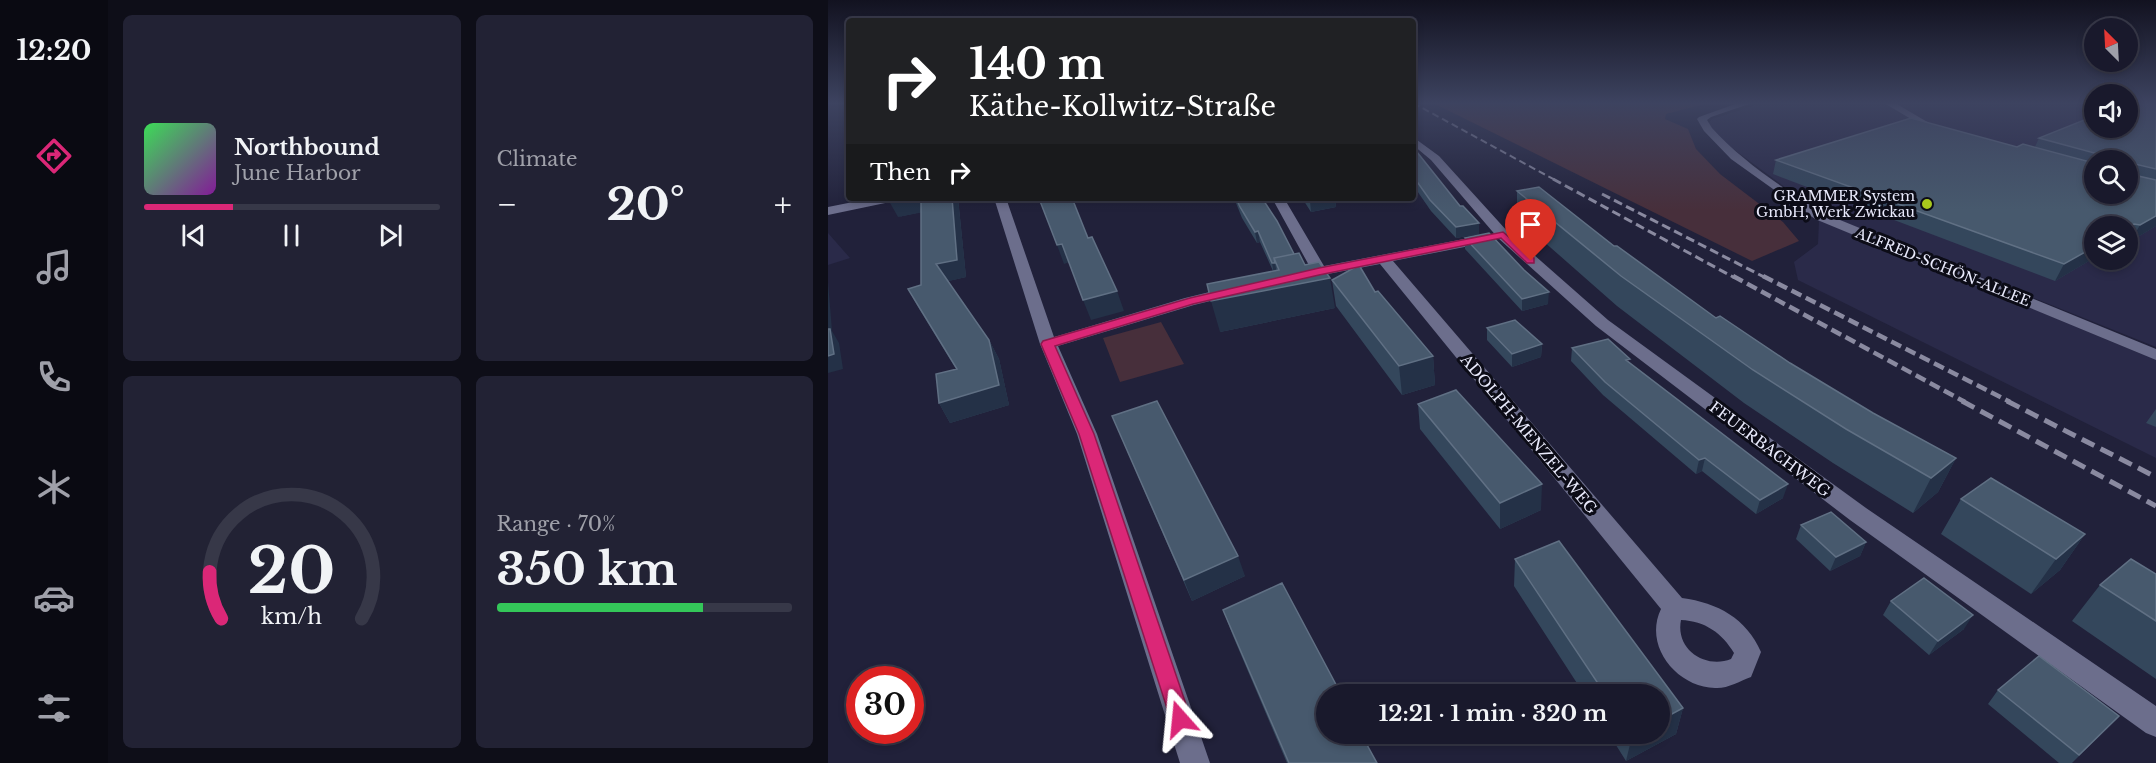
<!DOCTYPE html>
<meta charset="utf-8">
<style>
:root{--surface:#19192c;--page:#222234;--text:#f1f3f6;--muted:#9fa0a9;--line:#373848;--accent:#db2777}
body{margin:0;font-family:"Libre Baskerville",serif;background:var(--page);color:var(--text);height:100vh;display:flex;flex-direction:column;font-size:22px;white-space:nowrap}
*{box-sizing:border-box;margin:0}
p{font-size:20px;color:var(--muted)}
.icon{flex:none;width:33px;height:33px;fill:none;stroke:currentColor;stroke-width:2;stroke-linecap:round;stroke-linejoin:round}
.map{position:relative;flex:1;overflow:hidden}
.drawer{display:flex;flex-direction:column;gap:15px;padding:15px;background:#0e0e18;width:720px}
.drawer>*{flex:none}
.top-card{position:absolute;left:18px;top:18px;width:570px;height:183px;border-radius:6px;box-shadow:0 3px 9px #0003,0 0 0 2px var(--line);background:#202124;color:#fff;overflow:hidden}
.needle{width:39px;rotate:336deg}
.controls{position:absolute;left:1256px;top:18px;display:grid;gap:12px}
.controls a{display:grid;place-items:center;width:54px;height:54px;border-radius:50%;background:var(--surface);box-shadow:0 3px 9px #0003,0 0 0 2px var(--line);font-size:30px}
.speed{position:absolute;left:18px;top:666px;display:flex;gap:12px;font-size:30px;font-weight:700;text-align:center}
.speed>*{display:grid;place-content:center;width:78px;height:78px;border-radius:50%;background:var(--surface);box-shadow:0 3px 9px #0003,0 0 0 2px var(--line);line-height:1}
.speed .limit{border:9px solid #d22;background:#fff;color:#111}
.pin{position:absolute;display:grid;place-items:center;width:51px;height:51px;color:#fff;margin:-62px -26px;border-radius:50% 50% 50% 0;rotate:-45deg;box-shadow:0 0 6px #0007}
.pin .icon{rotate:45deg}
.me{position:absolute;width:66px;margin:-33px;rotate:342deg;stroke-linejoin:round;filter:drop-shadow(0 0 4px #0008)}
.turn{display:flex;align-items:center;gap:21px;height:126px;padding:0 24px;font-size:27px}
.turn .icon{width:78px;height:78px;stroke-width:2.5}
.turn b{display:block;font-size:42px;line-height:51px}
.then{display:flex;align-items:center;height:57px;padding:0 24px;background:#0003;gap:12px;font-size:22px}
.big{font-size:45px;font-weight:800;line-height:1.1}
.drawer .tile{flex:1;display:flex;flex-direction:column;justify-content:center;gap:9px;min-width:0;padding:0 21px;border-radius:9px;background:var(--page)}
.drawer .dial{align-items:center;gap:0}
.dial svg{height:156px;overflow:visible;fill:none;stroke:var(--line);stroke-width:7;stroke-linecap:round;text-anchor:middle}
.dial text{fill:var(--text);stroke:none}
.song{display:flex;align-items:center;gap:18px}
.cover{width:72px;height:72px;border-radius:9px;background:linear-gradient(135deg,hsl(130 70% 55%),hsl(290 70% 35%))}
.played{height:6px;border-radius:3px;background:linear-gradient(90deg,var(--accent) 30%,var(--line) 30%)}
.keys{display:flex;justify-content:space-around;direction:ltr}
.heat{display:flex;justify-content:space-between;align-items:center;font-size:33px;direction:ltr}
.charge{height:9px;border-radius:4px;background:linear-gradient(90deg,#34c759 70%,var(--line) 0)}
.drawer .tiles{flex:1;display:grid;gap:15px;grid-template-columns:repeat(2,1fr)}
.trip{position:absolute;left:488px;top:684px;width:354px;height:60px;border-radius:30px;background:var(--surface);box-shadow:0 3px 9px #0003,0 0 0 2px var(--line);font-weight:800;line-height:60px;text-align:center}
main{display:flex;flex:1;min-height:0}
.tabs{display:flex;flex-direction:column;width:108px;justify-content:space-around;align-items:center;background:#0a0a12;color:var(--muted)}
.tabs .icon{width:42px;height:42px}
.tabs .selected{color:var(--accent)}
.tabs b{font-size:27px;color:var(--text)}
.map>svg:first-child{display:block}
</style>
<main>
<nav class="tabs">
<b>12:20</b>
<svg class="icon selected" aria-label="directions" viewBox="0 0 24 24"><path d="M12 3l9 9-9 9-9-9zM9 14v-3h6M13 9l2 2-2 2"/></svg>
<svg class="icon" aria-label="music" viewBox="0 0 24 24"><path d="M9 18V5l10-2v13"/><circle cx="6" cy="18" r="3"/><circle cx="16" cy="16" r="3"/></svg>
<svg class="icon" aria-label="phone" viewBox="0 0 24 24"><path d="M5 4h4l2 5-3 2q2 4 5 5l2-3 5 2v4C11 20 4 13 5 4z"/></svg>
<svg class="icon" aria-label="climate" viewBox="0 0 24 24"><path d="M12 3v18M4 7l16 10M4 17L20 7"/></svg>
<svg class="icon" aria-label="car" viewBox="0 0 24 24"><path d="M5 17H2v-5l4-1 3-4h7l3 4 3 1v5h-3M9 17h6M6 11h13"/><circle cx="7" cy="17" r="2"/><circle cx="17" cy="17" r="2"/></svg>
<svg class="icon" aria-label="filters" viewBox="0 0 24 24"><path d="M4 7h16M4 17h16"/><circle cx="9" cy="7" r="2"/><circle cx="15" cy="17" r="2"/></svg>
</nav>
<section class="drawer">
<div class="tiles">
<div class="tile">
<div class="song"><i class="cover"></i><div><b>Northbound</b><p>June Harbor</p></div></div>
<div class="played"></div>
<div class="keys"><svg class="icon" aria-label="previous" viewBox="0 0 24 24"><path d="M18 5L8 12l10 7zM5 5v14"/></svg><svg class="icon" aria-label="pause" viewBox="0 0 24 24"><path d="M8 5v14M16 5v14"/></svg><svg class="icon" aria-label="next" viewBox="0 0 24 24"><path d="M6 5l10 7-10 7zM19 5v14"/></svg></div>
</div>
<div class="tile"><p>Climate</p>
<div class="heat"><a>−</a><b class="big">20°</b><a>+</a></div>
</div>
<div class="tile dial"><svg viewBox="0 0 100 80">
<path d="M14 69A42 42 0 1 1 86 69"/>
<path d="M14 69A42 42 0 0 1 8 45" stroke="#db2777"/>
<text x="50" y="56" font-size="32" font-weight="700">20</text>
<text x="50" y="72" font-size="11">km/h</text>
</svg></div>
<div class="tile"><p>Range · 70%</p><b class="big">350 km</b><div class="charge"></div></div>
</div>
</section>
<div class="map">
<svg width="1328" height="763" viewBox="0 0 1328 763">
<rect width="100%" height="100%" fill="#21213a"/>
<path fill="#2a2a49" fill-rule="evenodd" d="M 934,103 L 1266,103 L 1266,128 L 1299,128 L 1328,108 L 1328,347 L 989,211 L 900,145 L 880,124 L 884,119 ZM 1266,160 L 1299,160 L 1299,194 L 1266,194 ZM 1266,226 L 1299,226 L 1299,260 L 1266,260 Z
M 991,220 L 1328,360 L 1328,458 L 970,280 L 966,262 L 990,244 Z
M 0,233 L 22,258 L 0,265 Z"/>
<path fill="#472f3b" d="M 605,103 L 880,103 L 838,114 L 837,119 L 860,129 L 868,149 L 892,174 L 955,222 L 971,241 L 924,261 Z
M 333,322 L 356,364 L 292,382 L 275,338 Z"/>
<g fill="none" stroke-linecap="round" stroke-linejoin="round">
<path fill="#6c6e8c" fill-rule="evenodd" d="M 910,103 L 924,103 L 883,117 L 879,120 L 884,128 C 915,162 956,189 995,213 L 1328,349 L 1328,360 L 987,219 L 903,159 L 876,131 L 869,119 L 871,117 Z
M 1056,103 L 1067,103 L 1113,130 L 1105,132 Z
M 585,137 L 611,156 L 680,232 L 780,320 L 1038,508 L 1328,706 L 1328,737 L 1318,733 L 1022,520 L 768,326 L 670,238 L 603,160 L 585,145 Z
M 45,198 L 68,198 L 62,202 L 0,215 L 0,207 Z
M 166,198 L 178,198 L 226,337 L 357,298 L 406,286 L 414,291 L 411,294 L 366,305 L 230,346 L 269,434 L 382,763 L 352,763 L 249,434 L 212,344 Z
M 444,198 L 456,198 L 496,266 L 662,234 L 667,235 L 669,238 L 667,241 L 565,261 L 854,598 C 890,603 918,618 933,652 L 923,677 C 912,681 899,689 887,688 C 849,687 815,646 833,609 L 552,264 L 474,279 L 469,278 L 467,275 L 469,272 L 483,269 ZM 853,620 C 877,621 894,633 906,653 L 903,659 C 878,669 847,650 853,620 Z"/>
<path stroke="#8a8aa0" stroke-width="2" stroke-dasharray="7 4" stroke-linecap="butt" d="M 585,103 L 727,180"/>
<path stroke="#8a8aa0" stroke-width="3" stroke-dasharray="9 4.5" stroke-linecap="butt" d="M 725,179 L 907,278
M 774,194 L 938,278"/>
<path stroke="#8a8aa0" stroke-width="4.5" stroke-dasharray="11 5" stroke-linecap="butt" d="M 905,276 L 1137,402
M 935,276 L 1182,402"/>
<path stroke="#8a8aa0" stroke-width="5" stroke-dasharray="14 7" stroke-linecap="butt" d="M 1134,401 L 1328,506
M 1179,401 L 1328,477"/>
</g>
<path fill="#34475c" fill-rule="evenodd" d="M 1328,103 L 1328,226 L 1303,241 L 1299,240 L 1299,226 L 1266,226 L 1266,258 L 1227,281 L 945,174 L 948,160 L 1189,147 L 1207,147 L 1211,138 ZM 1266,160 L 1299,160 L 1266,194 Z
M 585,147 L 632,206 L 651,223 L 651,234 L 628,238 L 603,211 L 585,185 Z
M 689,191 L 786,246 L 888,318 L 962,363 L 1045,413 L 1128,458 L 1110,492 L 1085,513 L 1005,463 L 916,403 L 789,306 L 689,218 Z
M 130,198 L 138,277 L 120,281 L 161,340 L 171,359 L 181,405 L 122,423 L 111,403 L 128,369 L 90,307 L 80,289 L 93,285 L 93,212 L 70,217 Z
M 406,198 L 434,198 L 466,254 L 477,265 L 507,308 L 392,332 L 445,271 L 432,242 L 429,243 L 414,218 Z
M 474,198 L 507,198 L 508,207 L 483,212 Z
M 637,238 L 720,304 L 694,311 L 637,249 Z
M 504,280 L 605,356 L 607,385 L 574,395 L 508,306 Z
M 659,328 L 714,344 L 713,357 L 684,367 L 659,340 Z
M 744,348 L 801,363 L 955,498 L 928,514 L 874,471 L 868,474 L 775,395 L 743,361 Z
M 590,404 L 713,510 L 672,529 L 592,429 Z
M 1328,409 L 1328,427 L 1318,423 Z
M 284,416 L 417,576 L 364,601 Z
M 1133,499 L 1257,534 L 1232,570 L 1203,594 L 1113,534 Z
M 973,525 L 1038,542 L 1032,556 L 1002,571 L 968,539 Z
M 731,541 L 855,708 L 848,734 L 798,761 L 781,734 L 831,734 L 831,694 L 756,694 L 686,586 L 687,559 Z
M 1328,574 L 1328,679 L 1244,621 L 1272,585 Z
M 1063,601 L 1136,629 L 1101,655 L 1055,615 Z
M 395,610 L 549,763 L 459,763 L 405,636 Z
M 1170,690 L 1291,716 L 1244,763 L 1231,763 L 1160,704 Z"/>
<path fill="#243147" d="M 78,198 L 95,198 L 101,211 L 70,217 L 61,201 Z
M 124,198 L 130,198 L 138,277 L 117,282 L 108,264 Z
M 243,198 L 257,198 L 244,200 Z
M 500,198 L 507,198 L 508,207 L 483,212 L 482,201 Z
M 1328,216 L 1328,226 L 1303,241 L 1312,225 Z
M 651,223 L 651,234 L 628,238 L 628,227 Z
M 1306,224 L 1299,237 L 1299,228 Z
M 430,231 L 432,242 L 429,243 L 427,232 Z
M 234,244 L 242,262 L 236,264 L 229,245 Z
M 1266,247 L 1266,258 L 1227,281 L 1236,264 Z
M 444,263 L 447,263 L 449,274 L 446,275 Z
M 502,278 L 507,308 L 392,332 L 383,301 Z
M 0,282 L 4,331 L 11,343 L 15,369 L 0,373 Z
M 289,291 L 296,311 L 263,320 L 255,300 Z
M 721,292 L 720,304 L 694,311 L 694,299 Z
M 161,340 L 171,359 L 181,405 L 122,423 L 111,403 Z
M 714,344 L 713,357 L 684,367 L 684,354 Z
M 605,356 L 607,385 L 574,395 L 571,366 Z
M 877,458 L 874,471 L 868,474 L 871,460 Z
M 1128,458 L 1110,492 L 1085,513 L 1103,478 Z
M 714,484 L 713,510 L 672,529 L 672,503 Z
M 960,484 L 955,498 L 928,514 L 932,500 Z
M 1257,534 L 1232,570 L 1203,594 L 1228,559 Z
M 1038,542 L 1032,556 L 1002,571 L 1008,557 Z
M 410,556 L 417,576 L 364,601 L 356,580 Z
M 1145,615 L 1136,629 L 1101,655 L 1110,641 Z
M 855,708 L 848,734 L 798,761 L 804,736 L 808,734 L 831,734 L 831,721 Z"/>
<path fill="#47596d" stroke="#607084" stroke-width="1.5" d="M 1299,103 L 1328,103 L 1328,169 L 1307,164 L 1304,166 L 1306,175 L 1328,180 L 1328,216 L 1312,225 L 1306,224 L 1299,228 L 1299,226 L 1266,226 L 1266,247 L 1236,264 L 948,160 L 1083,118 L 1189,147 L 1195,144 L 1266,163 L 1266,194 L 1299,194 L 1299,160 L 1275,160 L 1274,155 L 1211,138 L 1266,116 L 1266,128 L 1299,128 Z
M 585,147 L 632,206 L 635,206 L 651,223 L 628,227 L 602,200 L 585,176 Z
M 711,187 L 786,246 L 789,246 L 888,318 L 892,316 L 962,363 L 1045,413 L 1128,458 L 1103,478 L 1018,429 L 925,370 L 793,276 L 689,191 Z
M 60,198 L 78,198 L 61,201 Z
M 93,198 L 124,198 L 129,260 L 108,264 L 161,340 L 171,385 L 111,403 L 108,374 L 129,369 L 80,289 L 93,285 Z
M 214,198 L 244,198 L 260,238 L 264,237 L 289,291 L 255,300 L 234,244 L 229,245 L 212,201 L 215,200 Z
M 408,198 L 434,198 L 449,221 L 466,254 L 446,258 L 447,263 L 444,263 L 430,231 L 427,232 L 412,207 Z
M 479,198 L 500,198 L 482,201 Z
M 661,233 L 696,270 L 721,292 L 694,299 L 637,238 Z
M 471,253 L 477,265 L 491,262 L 502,278 L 383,301 L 379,284 L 451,270 L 446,258 Z
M 531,265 L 547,292 L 550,291 L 605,356 L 571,366 L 504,280 Z
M 687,320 L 714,344 L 684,354 L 659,328 Z
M 0,329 L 2,329 L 6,354 L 0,356 Z
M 780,339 L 802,359 L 798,360 L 960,484 L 932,500 L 877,458 L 871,460 L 777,382 L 744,348 Z
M 628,390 L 714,484 L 672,503 L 590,404 Z
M 329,401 L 410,556 L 356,580 L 284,416 Z
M 1163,478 L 1257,534 L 1228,559 L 1133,499 Z
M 1003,512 L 1038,542 L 1008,557 L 973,525 Z
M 731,541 L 855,708 L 831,721 L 831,694 L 777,694 L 687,559 Z
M 1303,559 L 1328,574 L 1328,621 L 1272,585 Z
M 1096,578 L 1145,615 L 1110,641 L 1063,601 Z
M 454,583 L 513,694 L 498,694 L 498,734 L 533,734 L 549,763 L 461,763 L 395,610 Z
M 1211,656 L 1291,716 L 1251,755 L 1170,690 Z"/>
<linearGradient id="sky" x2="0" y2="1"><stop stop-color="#121220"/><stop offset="0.49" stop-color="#3d4360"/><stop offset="1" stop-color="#3d4360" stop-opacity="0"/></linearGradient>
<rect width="1328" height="210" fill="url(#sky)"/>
<path fill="#db2777" stroke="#8e194d" stroke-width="1.5" d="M 675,232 L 706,258 L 706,263 L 699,263 L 673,238 L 491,275 L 365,304 L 227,346 L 266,434 L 363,719 L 360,727 L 352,730 L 345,727 L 251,434 L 213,344 L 215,341 L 362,298 L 491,268 Z"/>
<circle fill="#a8c71c" stroke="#0c0c17" stroke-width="2" cx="1099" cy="204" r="6"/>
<g text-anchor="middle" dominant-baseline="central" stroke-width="6" stroke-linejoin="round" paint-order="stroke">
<g font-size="14" fill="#e9eafc" stroke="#0c0c17" text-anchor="end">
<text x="1087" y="196">GRAMMER System<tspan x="1087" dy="16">GmbH, Werk Zwickau</tspan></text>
</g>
<g font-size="14" fill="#e9eafc" stroke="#0c0c17">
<text transform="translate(1115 267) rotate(22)">ALFRED-SCHÖN-ALLEE</text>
</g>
<g font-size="15" fill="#e9eafc" stroke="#0c0c17">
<text transform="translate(701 434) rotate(50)">ADOLPH-MENZEL-WEG</text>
<text transform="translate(942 449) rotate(37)">FEUERBACHWEG</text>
</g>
</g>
</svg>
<div class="controls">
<a><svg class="needle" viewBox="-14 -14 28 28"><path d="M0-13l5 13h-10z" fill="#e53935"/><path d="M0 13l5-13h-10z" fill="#9fa0a9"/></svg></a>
<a><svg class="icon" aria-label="sound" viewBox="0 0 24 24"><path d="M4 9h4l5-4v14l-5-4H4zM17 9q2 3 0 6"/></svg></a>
<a><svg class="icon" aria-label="search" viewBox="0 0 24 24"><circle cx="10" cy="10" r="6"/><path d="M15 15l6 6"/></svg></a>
<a><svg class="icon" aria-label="layers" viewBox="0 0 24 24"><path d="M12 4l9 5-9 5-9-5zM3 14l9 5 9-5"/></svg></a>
</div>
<div class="speed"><div class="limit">30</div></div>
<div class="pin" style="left:703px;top:261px;background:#d93025"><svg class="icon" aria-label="arrive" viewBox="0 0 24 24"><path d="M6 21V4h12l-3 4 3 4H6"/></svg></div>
<svg class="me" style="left:352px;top:719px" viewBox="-20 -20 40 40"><path d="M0-17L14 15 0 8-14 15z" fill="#db2777" stroke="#fff" stroke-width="4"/></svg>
<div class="trip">12:21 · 1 min · 320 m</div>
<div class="top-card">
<div class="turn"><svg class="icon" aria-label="right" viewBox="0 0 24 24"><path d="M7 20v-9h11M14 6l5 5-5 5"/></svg><div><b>140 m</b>Käthe-Kollwitz-Straße</div></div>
<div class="then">Then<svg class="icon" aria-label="right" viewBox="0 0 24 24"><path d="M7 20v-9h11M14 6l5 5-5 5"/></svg></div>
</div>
</div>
</main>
